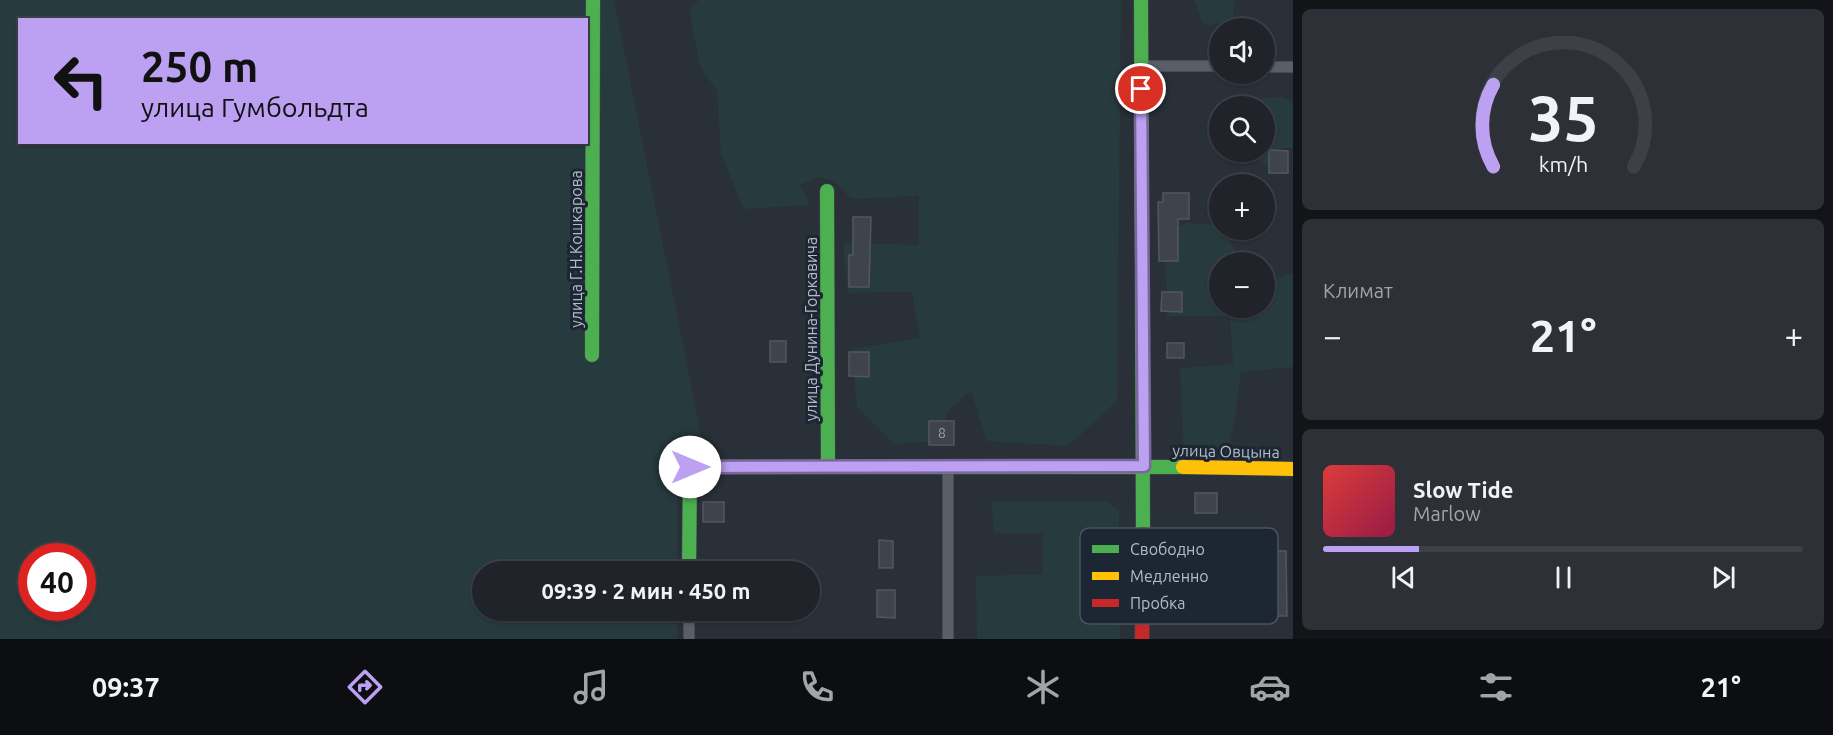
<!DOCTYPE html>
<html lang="ru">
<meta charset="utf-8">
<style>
:root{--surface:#20242a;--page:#2d3036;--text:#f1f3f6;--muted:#a2a4a8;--line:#3d4147;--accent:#bca0f2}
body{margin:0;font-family:Ubuntu,sans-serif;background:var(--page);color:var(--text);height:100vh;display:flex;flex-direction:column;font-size:22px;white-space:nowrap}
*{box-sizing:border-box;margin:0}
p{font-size:20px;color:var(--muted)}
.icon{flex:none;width:33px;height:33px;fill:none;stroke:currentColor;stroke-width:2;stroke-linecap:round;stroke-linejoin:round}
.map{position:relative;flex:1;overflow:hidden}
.panel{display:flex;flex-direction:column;gap:9px;padding:9px;background:#121417;width:540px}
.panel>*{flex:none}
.hud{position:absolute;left:18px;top:18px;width:570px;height:126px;border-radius:0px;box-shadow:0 2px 4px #0004,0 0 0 2px var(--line);background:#bca0f2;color:#111;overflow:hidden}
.buttons{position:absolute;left:1209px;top:18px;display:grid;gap:12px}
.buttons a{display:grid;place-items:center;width:66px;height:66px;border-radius:50%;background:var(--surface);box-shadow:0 2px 4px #0004,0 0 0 2px var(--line);font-size:30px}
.speed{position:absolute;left:18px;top:543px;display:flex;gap:12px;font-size:30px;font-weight:700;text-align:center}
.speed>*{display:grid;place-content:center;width:78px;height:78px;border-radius:50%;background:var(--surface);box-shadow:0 2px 4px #0004,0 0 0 2px var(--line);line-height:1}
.speed .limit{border:9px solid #d22;background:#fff;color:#111}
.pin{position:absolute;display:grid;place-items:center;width:51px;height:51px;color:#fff;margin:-26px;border:3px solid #fff;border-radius:50%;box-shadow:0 2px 6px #0007}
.me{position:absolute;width:66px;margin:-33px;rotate:90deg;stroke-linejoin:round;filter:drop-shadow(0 0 4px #0008)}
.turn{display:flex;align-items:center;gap:21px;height:126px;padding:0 24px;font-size:27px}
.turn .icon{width:78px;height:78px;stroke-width:2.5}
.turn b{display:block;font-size:42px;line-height:51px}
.big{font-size:45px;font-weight:700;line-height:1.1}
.panel .card{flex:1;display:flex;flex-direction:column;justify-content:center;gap:9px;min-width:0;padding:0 21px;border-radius:9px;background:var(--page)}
.panel .dial{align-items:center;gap:0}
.dial svg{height:156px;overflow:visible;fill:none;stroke:var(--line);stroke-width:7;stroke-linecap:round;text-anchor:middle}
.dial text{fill:var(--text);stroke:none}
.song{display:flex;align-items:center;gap:18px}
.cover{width:72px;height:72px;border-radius:9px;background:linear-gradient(135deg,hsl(0 70% 55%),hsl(340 70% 35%))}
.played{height:6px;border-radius:3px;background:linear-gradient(90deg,var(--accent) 20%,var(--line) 20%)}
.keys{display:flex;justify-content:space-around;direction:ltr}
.heat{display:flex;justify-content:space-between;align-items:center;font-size:33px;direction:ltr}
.trip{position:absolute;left:472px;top:561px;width:348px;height:60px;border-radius:30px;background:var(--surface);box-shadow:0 2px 4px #0004,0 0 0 2px var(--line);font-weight:700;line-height:60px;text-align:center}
.menu{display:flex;height:96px;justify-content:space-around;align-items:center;background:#0d0e11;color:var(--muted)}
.menu .icon{width:42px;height:42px}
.menu .selected{color:var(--accent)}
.menu b{font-size:27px;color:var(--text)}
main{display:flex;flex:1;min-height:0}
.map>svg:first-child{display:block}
</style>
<main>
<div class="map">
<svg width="1293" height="639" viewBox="0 0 1293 639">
<rect width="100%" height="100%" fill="#2a3038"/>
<path fill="#273a3e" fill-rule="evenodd" d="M 0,0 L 614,0 L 706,460 L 677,459 L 677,571 L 483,572 L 483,610 L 677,611 L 677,639 L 0,639 ZM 20,20 L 586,20 L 586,142 L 20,142 ZM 32,556 L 82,556 L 82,608 L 32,608 Z
M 699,0 L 1121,0 L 1117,401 L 1068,446 L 987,441 L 971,391 L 949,410 L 937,441 L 894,444 L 857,407 L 852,349 L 920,338 L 912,292 L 848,293 L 843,243 L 919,245 L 919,196 L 852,199 L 836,183 L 819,177 L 800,185 L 810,205 L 744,209 L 721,154 L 717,91 L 700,67 L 689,9 Z
M 1194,0 L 1235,0 L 1232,23 L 1203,25 Z
M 1283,97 L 1293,103 L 1293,148 L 1281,148 L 1278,172 L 1267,167 L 1256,152 L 1264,152 L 1264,106 L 1245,106 L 1263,98 Z
M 1187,223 L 1219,225 L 1220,230 L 1224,230 L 1241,262 L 1220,262 L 1220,308 L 1264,308 L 1265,283 L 1293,273 L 1293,367 L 1241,372 L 1235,418 L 1226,456 L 1206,456 L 1184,449 L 1180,368 L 1233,364 L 1230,316 L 1167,316 L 1165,234 Z
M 991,502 L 1107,502 L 1119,511 L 1120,639 L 977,639 L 976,576 L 1042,574 L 1043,533 L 994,533 Z"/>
<path fill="#3f444c" stroke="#52575f" stroke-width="1.5" d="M 1269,150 L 1288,151 L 1288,173 L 1269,173 Z
M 1163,193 L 1189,193 L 1189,219 L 1178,219 L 1178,261 L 1159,261 L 1158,202 L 1163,202 Z
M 853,217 L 871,217 L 869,287 L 849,287 L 849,255 L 853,255 Z
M 1162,292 L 1182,292 L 1182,312 L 1161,311 Z
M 770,341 L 786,341 L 786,362 L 770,362 Z
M 1167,343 L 1184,343 L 1184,358 L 1167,358 Z
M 849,352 L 869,352 L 869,377 L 849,376 Z
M 929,421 L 954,421 L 954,445 L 929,445 Z
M 1195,493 L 1217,493 L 1217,513 L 1195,513 Z
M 703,502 L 724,502 L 724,522 L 703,522 Z
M 879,540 L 893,541 L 893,568 L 879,568 Z
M 1269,551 L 1286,551 L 1287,616 L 1258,616 L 1258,597 L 1267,597 Z
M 877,590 L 895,590 L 895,618 L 877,617 Z"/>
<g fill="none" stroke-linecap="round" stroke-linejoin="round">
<g stroke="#484c55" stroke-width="12">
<path id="street" d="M 1140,66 L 1220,66
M 1264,67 L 1293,67
M 689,639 L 689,610
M 948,639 L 948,466"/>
</g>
<g stroke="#484c55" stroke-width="15">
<path id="fast" d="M 1141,0 L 1143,534
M 827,191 L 828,466
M 592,355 L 593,0
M 689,572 L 690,467 L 1183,467"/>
</g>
<g stroke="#484c55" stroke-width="15">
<path id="slow" d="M 1183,467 L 1293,469"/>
</g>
<g stroke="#484c55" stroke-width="15">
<path id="jam" d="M 1142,639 L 1143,534"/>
</g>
<use href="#street" stroke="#5a5e66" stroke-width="10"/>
<use href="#fast" stroke="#4caf50" stroke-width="14"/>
<use href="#slow" stroke="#ffc107" stroke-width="14"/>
<use href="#jam" stroke="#c62828" stroke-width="14"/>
</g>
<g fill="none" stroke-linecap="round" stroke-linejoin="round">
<g stroke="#7a689d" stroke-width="15">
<path id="route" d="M 690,467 L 1144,466 L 1141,89"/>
</g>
<use href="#route" stroke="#bca0f2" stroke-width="10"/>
</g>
<g text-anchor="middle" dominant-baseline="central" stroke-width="6" stroke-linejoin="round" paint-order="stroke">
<g font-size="14" fill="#979eaa">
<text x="942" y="433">8</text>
</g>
<g font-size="16" fill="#b4bcc9" stroke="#1d2633">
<text transform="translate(576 249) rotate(-90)">улица Г.Н.Кошкарова</text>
<text transform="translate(811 329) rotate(-90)">улица Дунина-Горкавича</text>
<text transform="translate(1226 451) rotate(1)">улица Овцына</text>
</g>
</g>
<rect x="1080" y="528" width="198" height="96" rx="9" fill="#1d2633" stroke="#4a5360" stroke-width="1.5"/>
<rect x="1092" y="545" width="27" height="8" fill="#4caf50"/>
<rect x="1092" y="572" width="27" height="8" fill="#ffc107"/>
<rect x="1092" y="599" width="27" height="8" fill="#c62828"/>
<g font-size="16" fill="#b4bcc9">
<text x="1130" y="555">Свободно</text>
<text x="1130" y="582">Медленно</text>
<text x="1130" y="609">Пробка</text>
</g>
</svg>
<div class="buttons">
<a><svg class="icon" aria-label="sound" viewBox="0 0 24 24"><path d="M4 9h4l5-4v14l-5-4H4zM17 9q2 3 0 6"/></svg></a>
<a><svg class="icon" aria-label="search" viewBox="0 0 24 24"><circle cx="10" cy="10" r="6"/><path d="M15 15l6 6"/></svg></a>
<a>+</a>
<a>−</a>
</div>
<div class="speed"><div class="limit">40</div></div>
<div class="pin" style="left:1141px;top:89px;background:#d93025"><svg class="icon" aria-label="arrive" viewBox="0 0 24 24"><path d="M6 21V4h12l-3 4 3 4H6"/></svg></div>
<svg class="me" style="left:690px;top:467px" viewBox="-20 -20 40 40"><circle r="19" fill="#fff"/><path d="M0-13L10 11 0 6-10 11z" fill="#bca0f2"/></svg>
<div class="trip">09:39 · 2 мин · 450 m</div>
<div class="hud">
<div class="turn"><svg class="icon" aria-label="left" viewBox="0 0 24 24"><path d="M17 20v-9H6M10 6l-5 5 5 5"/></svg><div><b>250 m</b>улица Гумбольдта</div></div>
</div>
</div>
<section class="panel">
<div class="card dial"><svg viewBox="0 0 100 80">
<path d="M14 69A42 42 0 1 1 86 69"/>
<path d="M14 69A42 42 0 0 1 14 27" stroke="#bca0f2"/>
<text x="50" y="56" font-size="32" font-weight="700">35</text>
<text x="50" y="72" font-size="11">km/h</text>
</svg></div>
<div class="card"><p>Климат</p>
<div class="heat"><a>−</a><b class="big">21°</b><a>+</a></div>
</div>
<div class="card">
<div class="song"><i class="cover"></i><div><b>Slow Tide</b><p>Marlow</p></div></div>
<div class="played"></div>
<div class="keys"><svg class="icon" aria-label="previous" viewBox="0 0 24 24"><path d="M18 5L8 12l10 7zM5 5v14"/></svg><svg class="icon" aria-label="pause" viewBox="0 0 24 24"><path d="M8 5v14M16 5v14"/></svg><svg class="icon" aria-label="next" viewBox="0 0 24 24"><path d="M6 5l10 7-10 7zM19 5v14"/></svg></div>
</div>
</section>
</main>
<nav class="menu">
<b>09:37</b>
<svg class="icon selected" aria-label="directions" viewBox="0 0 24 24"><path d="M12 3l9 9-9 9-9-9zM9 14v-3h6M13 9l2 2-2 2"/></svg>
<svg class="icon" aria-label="music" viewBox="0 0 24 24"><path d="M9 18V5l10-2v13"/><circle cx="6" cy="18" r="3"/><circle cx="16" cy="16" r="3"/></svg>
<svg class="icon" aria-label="phone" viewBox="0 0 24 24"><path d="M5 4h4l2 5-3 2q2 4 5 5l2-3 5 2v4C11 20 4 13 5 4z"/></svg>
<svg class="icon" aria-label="climate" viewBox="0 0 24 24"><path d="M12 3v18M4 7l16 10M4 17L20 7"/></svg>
<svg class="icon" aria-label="car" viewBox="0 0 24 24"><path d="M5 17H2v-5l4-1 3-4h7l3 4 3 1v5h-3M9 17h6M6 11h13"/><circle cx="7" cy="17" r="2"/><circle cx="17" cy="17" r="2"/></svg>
<svg class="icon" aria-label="filters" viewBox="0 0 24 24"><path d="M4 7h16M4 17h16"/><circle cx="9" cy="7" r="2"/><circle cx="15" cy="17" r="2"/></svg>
<b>21°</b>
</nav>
